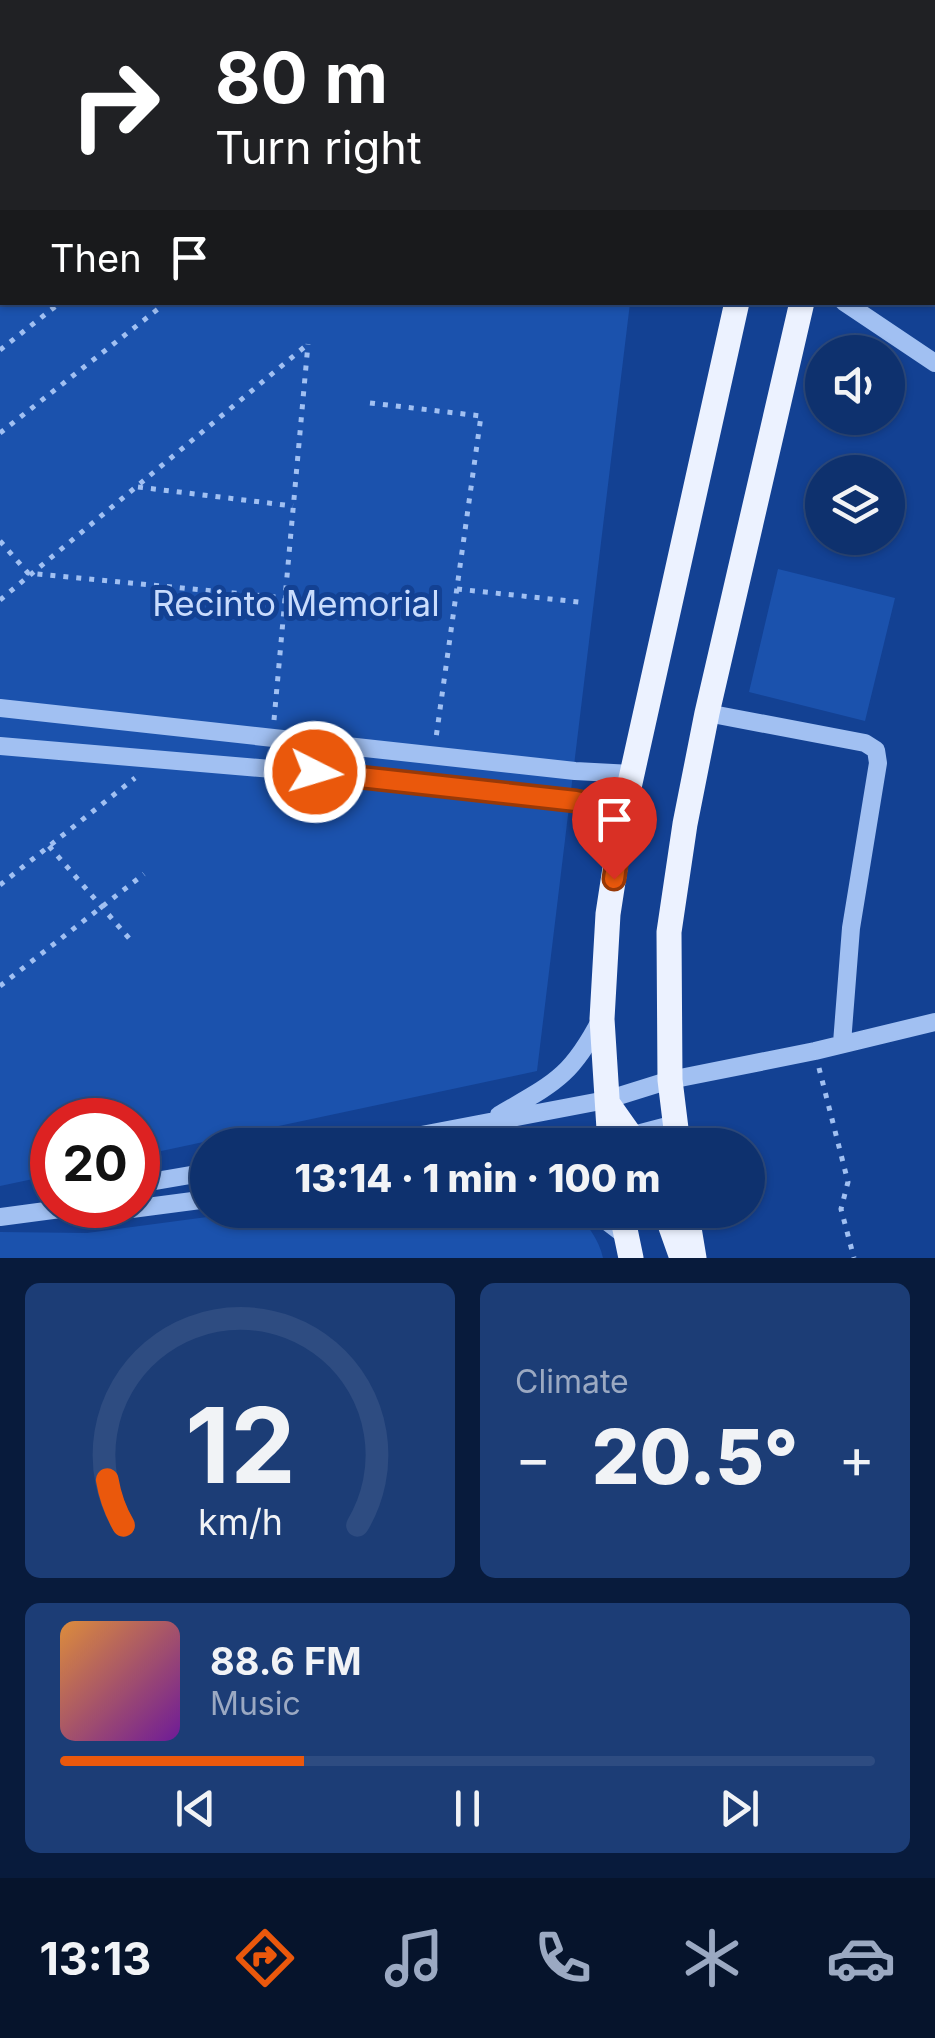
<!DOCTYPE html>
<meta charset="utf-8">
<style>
:root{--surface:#0e316e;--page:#1c3d76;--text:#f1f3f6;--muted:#9ba9c2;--line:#2e4c81;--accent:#ea580c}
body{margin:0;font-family:Inter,sans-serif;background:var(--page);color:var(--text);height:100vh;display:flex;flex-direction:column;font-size:38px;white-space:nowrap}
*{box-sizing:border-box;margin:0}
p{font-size:32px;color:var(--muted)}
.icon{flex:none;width:55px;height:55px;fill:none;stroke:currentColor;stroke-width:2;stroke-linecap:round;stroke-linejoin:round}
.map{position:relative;height:1258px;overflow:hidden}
.drawer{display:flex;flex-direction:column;gap:25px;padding:25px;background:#081b3c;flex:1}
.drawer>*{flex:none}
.top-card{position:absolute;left:0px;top:0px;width:935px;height:305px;box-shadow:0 2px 8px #0004,0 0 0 2px var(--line);background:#202124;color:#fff;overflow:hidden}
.fabs{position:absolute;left:805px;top:335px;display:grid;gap:20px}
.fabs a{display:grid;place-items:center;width:100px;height:100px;border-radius:50%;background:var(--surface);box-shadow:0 2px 8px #0004,0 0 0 2px var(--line);font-size:50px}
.speed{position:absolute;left:30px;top:1098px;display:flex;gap:20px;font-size:50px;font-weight:700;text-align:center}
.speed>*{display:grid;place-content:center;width:130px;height:130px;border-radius:50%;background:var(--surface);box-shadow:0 2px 8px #0004,0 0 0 2px var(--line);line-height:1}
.speed .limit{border:15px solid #d22;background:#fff;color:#111}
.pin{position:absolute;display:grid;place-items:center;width:85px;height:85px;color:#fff;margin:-102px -42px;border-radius:50% 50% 50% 0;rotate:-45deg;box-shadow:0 0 10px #0007}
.pin .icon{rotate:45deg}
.me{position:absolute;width:110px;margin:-55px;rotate:95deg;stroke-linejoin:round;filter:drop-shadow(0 0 8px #0008)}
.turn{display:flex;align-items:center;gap:35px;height:210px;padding:0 50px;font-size:45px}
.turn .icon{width:130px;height:130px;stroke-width:2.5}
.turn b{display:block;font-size:70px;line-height:85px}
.then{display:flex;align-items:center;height:95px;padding:0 50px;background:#0003;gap:20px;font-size:38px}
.big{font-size:75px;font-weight:800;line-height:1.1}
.drawer .widget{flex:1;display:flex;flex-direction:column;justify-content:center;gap:15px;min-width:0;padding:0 35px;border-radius:15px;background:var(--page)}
.drawer .dial{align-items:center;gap:0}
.dial svg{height:260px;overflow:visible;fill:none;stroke:var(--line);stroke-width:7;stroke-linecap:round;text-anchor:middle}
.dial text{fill:var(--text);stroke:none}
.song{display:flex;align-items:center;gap:30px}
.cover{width:120px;height:120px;border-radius:15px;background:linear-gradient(135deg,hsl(30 70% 55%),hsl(280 70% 35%))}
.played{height:10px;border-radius:5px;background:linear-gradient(90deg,var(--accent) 30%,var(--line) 30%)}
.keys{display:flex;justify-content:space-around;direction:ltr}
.heat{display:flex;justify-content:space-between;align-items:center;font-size:55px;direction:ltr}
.drawer .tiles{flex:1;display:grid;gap:25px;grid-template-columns:1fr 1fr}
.widget:last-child{grid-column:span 2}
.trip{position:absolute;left:190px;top:1128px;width:575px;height:100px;border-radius:50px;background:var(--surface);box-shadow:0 2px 8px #0004,0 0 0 2px var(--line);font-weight:800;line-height:100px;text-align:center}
.tabs{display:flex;height:160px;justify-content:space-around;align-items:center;background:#06142c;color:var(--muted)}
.tabs .icon{width:70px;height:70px}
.tabs .selected{color:var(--accent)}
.tabs b{font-size:45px;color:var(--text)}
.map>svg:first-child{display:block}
</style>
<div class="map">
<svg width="935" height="1258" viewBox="0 0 935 1258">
<rect width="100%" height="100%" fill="#134193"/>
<path fill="#1b52ad" d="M 0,210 L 2,302 L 630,303 L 537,1071 L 138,1156 L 138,1120 L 52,1120 L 52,1175 L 0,1186 Z
M 778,569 L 895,598 L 865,721 L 749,692 Z
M 260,1210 L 572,1210 C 586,1222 599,1239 603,1258 L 0,1258 L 0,1232 L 87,1233 Z"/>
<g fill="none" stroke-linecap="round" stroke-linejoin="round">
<path stroke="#a1c0f2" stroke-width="5" stroke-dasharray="5 8" stroke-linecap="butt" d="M 0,265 L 2,263
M 0,350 L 61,302
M 370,403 L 481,416 L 436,738
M 0,433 L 167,302
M 138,487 L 293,506
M 0,541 L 28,573 L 285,598
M 457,589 L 579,602
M 0,600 L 308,344
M 274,720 L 308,344
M 49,846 L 134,944
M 0,885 L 135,778
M 0,986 L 144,874
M 819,1068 L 848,1182 L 841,1209 L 854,1258"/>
<path stroke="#a1c0f2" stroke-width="18" d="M 150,2 L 150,0
M 349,2 L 350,0
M 527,2 L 527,0
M 0,74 L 2,75
M 932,209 L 935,210
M 844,302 L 935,363
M 0,708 L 575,771 L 632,774
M 707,713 L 865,743 L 876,750 L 878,763 L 851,928 L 842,1043
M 0,746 L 354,776 L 576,801 L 624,810
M 499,1115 C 554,1083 571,1077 601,1019
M 369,1145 L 606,1100 L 670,1080 L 815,1051 L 935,1022
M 595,1145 L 675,1124
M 138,1184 L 208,1172
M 592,1210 L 626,1236
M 0,1217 L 83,1206 L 124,1210 L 208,1199"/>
<path stroke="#ecf2ff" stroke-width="25" d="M 769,2 L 770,0
M 798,2 L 799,0
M 861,2 L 861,0
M 608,1104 L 637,1145
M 610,1145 L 602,1019 L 608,914 L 624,810 L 737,302
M 678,1145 L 670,1080 L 669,932 L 685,824 L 707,713 L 802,302
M 621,1210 L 631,1258
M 665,1210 L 682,1258
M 686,1210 L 694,1258"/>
</g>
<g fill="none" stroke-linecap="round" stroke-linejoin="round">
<g stroke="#983908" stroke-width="25">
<path id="route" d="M 315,772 L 576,801 L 624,810 L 614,879"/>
</g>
<use href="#route" stroke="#ea580c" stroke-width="18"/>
</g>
<g text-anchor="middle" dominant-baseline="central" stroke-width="10" stroke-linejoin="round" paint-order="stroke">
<g font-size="35" fill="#c9dcfd" stroke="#134193">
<text x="296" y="603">Recinto Memorial</text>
</g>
</g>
</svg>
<div class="fabs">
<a><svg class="icon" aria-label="sound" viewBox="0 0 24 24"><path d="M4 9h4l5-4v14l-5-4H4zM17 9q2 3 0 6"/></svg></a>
<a><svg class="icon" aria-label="layers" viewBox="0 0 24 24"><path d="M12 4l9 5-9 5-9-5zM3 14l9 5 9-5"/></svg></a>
</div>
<div class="speed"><div class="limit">20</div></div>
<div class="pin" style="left:614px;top:879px;background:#d93025"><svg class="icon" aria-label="arrive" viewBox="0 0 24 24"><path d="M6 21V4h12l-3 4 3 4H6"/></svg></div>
<svg class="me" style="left:315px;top:772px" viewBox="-20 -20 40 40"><circle r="17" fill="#ea580c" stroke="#fff" stroke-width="3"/><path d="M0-11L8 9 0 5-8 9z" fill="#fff"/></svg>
<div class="trip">13:14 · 1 min · 100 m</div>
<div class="top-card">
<div class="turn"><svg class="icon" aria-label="right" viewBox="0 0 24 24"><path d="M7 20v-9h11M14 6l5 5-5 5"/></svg><div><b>80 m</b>Turn right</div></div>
<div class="then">Then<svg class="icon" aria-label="arrive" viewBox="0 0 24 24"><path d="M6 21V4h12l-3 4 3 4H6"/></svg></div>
</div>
</div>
<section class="drawer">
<div class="tiles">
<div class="widget dial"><svg viewBox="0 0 100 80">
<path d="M14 69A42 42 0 1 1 86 69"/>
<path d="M14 69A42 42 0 0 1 9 55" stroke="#ea580c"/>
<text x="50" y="56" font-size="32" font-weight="700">12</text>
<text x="50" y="72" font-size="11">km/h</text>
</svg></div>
<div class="widget"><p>Climate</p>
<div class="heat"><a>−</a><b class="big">20.5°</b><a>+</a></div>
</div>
<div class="widget">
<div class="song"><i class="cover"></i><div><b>88.6 FM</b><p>Music</p></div></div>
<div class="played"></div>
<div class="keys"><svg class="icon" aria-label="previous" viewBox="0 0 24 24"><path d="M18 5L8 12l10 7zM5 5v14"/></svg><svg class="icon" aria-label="pause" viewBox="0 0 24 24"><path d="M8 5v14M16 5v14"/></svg><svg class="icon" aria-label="next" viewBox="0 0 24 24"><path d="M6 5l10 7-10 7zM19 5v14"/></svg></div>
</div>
</div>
</section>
<nav class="tabs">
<b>13:13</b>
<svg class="icon selected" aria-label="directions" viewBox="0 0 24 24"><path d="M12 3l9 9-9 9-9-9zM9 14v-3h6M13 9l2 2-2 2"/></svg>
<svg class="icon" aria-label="music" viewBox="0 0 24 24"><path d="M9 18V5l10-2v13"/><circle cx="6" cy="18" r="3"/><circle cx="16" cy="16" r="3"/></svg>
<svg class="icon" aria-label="phone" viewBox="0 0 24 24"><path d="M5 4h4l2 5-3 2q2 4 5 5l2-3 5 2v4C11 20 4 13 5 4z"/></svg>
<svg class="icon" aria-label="climate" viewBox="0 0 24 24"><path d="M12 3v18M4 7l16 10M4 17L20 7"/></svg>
<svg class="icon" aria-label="car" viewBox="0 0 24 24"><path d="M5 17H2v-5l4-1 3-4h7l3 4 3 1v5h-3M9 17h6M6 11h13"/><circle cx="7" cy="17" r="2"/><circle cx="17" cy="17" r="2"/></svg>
</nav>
